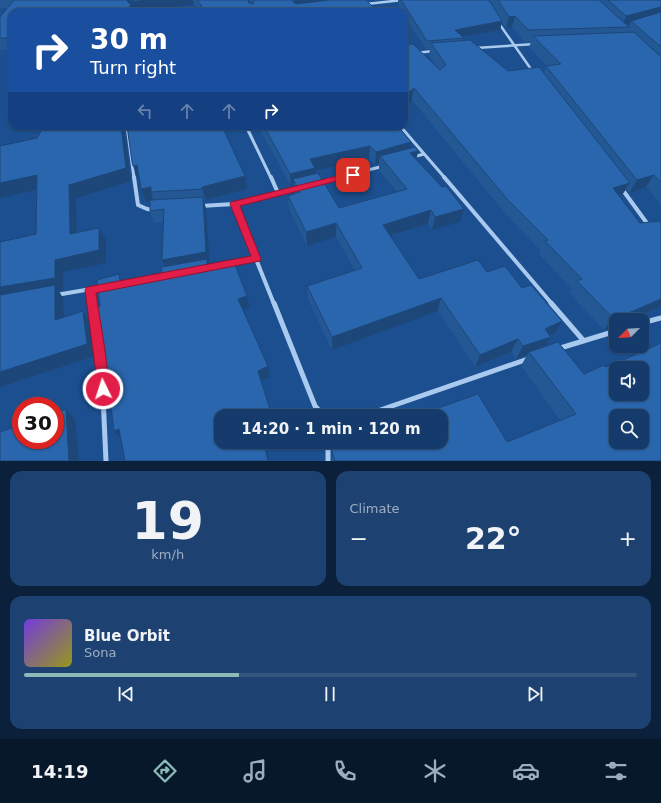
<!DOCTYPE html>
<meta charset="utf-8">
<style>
:root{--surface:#143b6b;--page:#1d4271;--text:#f1f3f6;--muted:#9dadc1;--line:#33557e;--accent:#8bbbb9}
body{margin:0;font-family:"DejaVu Sans",sans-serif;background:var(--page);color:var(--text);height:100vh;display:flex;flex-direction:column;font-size:15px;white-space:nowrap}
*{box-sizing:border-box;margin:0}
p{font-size:13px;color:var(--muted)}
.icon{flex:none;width:22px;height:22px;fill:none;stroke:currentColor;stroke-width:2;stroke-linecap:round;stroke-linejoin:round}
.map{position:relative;height:461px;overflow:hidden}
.drawer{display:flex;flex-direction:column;gap:10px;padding:10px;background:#0b203b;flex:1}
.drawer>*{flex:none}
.hud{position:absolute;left:8px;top:8px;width:400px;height:122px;border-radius:12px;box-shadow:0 1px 3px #0004,0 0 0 1px var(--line);background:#1a4fa0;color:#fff;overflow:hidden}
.needle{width:26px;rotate:246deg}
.controls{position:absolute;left:609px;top:313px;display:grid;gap:8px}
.controls a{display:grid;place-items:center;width:40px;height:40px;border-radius:8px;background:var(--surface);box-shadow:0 1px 3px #0004,0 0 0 1px var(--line);font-size:20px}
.speed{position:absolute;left:12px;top:397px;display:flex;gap:8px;font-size:20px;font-weight:700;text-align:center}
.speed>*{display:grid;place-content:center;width:52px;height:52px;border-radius:50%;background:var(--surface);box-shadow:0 1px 3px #0004,0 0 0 1px var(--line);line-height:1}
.speed .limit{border:6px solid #d22;background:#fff;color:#111}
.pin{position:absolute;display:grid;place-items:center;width:34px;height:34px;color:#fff;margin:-17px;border-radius:8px;box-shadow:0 2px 6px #0006}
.me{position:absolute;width:44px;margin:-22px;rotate:356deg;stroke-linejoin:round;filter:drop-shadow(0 0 3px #0008)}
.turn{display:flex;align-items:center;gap:14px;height:84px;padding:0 16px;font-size:18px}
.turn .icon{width:52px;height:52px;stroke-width:2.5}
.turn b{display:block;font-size:28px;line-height:34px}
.lanes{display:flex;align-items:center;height:38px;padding:0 16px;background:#0003;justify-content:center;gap:20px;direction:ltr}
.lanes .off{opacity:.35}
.big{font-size:30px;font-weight:700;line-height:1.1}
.drawer .card{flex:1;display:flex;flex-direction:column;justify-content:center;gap:6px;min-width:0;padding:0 14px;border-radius:12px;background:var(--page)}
.drawer .dial{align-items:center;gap:0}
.dial b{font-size:52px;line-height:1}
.song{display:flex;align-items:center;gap:12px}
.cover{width:48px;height:48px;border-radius:6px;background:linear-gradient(135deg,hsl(260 70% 55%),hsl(60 70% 35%))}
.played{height:4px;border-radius:2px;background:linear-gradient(90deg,var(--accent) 35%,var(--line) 35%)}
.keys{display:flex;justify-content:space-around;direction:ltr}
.heat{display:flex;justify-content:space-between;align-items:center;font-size:22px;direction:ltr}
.drawer .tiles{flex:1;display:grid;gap:10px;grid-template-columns:1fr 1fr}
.card:last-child{grid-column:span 2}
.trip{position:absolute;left:214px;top:409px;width:234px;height:40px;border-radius:12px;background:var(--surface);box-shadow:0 1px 3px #0004,0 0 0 1px var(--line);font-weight:700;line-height:40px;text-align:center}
.menu{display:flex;height:64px;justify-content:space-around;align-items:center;background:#08182b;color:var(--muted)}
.menu .icon{width:28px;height:28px}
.menu .current{color:var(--accent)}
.menu b{font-size:18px;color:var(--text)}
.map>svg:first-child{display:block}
</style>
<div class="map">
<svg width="661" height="461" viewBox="0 0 661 461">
<rect width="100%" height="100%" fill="#1b4f8f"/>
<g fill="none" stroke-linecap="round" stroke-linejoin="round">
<path stroke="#a9c9ee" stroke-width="2.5" d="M 366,4 L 403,0
M 498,22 L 533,72
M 476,48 L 535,44
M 416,53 L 433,51"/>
<path stroke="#a9c9ee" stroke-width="3" d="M 127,126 L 134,178
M 246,126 L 271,178
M 400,126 L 445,178
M 413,157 L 424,154
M 336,178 L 384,166"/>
<path stroke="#a9c9ee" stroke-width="4" d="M 134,177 L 138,205 L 147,209 L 155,210
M 271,177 L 278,193
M 444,177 L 552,304
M 319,183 L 340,177
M 622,189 L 649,226
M 234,204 L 274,304
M 201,206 L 234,204 L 298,188
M 204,269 L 257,259
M 90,290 L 92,304
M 56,295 L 103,287"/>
<path stroke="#a9c9ee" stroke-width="5" d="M 92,303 L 93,313
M 274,303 L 315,406 L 321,413 L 328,416
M 551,303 L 583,340
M 642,323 L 661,318
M 97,341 L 102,374 L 106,461
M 557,349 L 616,331
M 363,416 L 528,359
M 328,442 L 328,461"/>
</g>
<path fill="#245895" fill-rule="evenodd" d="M 0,0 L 132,0 L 131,2 L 133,2 L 133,0 L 248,0 L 249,3 L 252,3 L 250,0 L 366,0 L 378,12 L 200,12 L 194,4 L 12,12 L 12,50 L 0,50 L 0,17 L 7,8 L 0,8 Z
M 398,0 L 661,0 L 661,205 L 646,187 L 629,193 L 626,189 L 622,195 L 619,197 L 640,223 L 661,223 L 661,306 L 631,320 L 604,330 L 569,293 L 572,289 L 539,254 L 541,251 L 504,212 L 412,100 L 404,36 L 408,39 L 407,44 L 437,67 L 429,55 L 430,49 L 426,49 L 404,15 L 404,12 L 402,12 L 398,5 ZM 502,22 L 506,28 L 512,27 L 525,42 L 531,42 L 529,47 L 547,66 L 546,66 L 544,73 L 508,71 L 463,40 L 464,38 L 463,37 L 500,30 Z
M 127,126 L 247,189 L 205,200 L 206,202 L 204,202 L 206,209 L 210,264 L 208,264 L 210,270 L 250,308 L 243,311 L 270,377 L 261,381 L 221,416 L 265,442 L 269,461 L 125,461 L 121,439 L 114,431 L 105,353 L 103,354 L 96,342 L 100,306 L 119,274 L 124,284 L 161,273 L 164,266 L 162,260 L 163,221 L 154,223 L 150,211 L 150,201 L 146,202 L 139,179 L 138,179 Z
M 258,126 L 398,126 L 411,142 L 410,148 L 417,160 L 460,222 L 432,230 L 428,224 L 390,236 L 419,279 L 487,272 L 554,334 L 550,336 L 551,337 L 545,346 L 584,374 L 661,461 L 332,461 L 332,452 L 507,442 L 561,421 L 521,366 L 527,355 L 516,359 L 511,352 L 475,367 L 438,311 L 332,350 L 308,299 L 307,286 L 355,270 L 336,237 L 307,246 L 289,209 L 288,196 L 295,194 L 294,186 L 291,186 ZM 369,158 L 375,165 L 379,163 L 379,170 L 397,192 L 339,208 L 315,174 L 315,171 Z"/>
<path fill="#1d4779" d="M 127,0 L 132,0 L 131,4 L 132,2 L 148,0 L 193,0 L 194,4 L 144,12 L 127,12 Z
M 294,0 L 357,0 L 294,12 L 293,2 Z
M 661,7 L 661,15 L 631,21 L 629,25 L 622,28 L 626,16 Z
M 515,16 L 512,27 L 506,28 L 509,17 Z
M 502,21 L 500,30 L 456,38 L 455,30 Z
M 408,39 L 406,51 L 404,52 L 404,40 Z
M 414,88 L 412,100 L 404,107 L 404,96 Z
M 121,126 L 124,126 L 131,181 L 76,198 L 77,246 L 70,234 L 69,185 Z
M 411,142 L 409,155 L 380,156 L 379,163 L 375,165 L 376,152 Z
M 370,146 L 369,158 L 315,171 L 315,180 L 293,179 L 294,186 L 291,186 L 290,174 L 310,159 Z
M 418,151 L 416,164 L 410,153 Z
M 137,165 L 142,178 L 138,179 L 133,166 Z
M 37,175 L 44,188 L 0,198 L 0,183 Z
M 654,175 L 646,187 L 629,193 L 637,180 Z
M 245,176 L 247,189 L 205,200 L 206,202 L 202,187 Z
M 630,183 L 622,195 L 606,201 L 613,188 Z
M 151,187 L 151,192 L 153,200 L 146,202 L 141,189 Z
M 203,197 L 206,209 L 210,264 L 208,264 L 210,271 L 167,272 L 162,260 Z
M 464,209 L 460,222 L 432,230 L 435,217 Z
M 431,210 L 428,224 L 382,238 L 383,225 Z
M 336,223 L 336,237 L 307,246 L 306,232 Z
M 99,228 L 106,240 L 106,263 L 63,272 L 63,290 L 59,291 L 63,298 L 64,332 L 0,301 L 0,287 L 55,260 Z
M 119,274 L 125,286 L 121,285 Z
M 247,296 L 250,308 L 241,311 L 238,299 Z
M 441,298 L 438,311 L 332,350 L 332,337 Z
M 661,299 L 661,306 L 631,320 L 616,320 L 616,327 L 604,330 L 613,318 Z
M 83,311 L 91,323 L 95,356 L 0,387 L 0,372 Z
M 562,321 L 554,334 L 537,341 L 545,329 Z
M 551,337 L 544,349 L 529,352 L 527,355 L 516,359 L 523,346 Z
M 518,339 L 511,352 L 475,367 L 480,355 Z
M 103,340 L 111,351 L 103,354 L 96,342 Z
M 268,366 L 270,377 L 260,382 L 258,371 Z
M 66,409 L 75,419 L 79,461 L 69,461 Z
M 119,429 L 122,441 L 114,431 Z
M 264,442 L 265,442 L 269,461 L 268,461 Z"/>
<path fill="#2a66ad" stroke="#1d4779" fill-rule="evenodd" d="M 14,0 L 127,0 L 127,1 L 130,4 L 133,2 L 133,0 L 148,0 L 132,2 L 127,12 L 12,12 L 12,38 L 0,38 L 0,17 Z
M 197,0 L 248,0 L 249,3 L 253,4 L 254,0 L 294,0 L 293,2 L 296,4 L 330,0 L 366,0 L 378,12 L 206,12 Z
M 401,0 L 489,0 L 502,21 L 455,30 L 464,38 L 427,41 Z
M 498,0 L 599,0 L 629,27 L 528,30 L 515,16 L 509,17 Z
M 608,0 L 661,0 L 661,7 L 626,16 Z
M 661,12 L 661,47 L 631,21 Z
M 634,32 L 661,57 L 661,183 L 654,175 L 637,180 L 546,66 L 561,64 L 533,36 Z
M 404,36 L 408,39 L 404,40 Z
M 470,40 L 508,71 L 539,67 L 630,183 L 613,188 L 640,223 L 659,221 L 661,223 L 661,299 L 624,315 L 613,318 L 577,281 L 582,279 L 545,241 L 548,240 L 508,200 L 414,88 L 404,96 L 404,44 L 413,44 L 440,70 L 446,65 L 431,43 Z
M 44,126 L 121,126 L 126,168 L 69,185 L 70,234 L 99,228 L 99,250 L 55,260 L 55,278 L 0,287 L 0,242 L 36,234 L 37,175 L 0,183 L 0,146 L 37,138 Z
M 127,126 L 222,126 L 245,176 L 202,187 L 202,189 L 151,192 L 151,187 L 141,189 L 137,165 L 133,166 L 132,162 Z
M 264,126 L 398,126 L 411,142 L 376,152 L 370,146 L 310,159 L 315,168 L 290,174 Z
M 415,147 L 418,151 L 410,153 L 442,187 L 446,186 L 464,209 L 435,217 L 431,210 L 383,225 L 419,279 L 478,260 L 487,272 L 505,266 L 522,288 L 531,285 L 562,321 L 545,329 L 551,337 L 523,346 L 518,339 L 480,355 L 441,298 L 332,337 L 307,286 L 362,268 L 336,223 L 306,232 L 288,196 L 300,192 L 293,179 L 318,173 L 339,208 L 407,189 L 380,156 Z
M 203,197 L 206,252 L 162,260 L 164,209 L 150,211 L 150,200 Z
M 207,259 L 207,271 L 234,262 L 247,296 L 238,299 L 268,366 L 258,371 L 272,416 L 221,416 L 221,442 L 264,442 L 268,461 L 125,461 L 119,429 L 114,431 L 103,340 L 96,342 L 91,309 L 100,306 L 97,280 L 119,274 L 121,285 L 161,273 L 162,267 Z
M 55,285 L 55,320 L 83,311 L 87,344 L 0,372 L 0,295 Z
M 558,342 L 584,374 L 604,365 L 605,367 L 628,358 L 661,343 L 661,461 L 335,461 L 332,452 L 332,449 L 350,442 L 441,442 L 441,416 L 416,416 L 478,394 L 507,442 L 576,414 L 529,352 ZM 616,368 L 642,368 L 642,394 L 616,394 ZM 616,416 L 642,416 L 642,442 L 616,442 Z
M 66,409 L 69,461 L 0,461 L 0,432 L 21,425 L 21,440 L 55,440 L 55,413 Z"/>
<path fill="#e11d48" stroke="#92132f" d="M 353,172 L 356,173 L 356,176 L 240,206 L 261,259 L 260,261 L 96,293 C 98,310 112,380 107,393 L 103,394 L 99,393 L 97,389 L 96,374 L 85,290 L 87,287 L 251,256 L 230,204 L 231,202 Z"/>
</svg>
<div class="controls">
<a><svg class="needle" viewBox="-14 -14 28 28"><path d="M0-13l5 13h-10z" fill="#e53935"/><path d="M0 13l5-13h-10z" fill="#9dadc1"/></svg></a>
<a><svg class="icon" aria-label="sound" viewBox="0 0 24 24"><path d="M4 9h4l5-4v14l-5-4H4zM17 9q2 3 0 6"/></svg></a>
<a><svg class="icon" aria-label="search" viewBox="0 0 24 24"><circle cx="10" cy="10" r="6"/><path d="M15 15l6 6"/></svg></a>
</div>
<div class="speed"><div class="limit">30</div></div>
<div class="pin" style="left:353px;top:175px;background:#d93025"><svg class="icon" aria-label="arrive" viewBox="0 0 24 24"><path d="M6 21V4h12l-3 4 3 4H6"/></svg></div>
<svg class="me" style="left:103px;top:389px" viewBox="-20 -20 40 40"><circle r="17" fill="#e11d48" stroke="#fff" stroke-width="3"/><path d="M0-11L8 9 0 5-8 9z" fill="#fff"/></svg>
<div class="trip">14:20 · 1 min · 120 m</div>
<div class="hud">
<div class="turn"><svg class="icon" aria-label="right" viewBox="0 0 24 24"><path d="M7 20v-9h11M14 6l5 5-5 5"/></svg><div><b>30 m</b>Turn right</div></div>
<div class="lanes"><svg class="icon off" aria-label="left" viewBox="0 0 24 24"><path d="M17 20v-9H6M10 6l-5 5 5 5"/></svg><svg class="icon off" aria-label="ahead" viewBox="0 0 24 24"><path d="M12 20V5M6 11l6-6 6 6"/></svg><svg class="icon off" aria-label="ahead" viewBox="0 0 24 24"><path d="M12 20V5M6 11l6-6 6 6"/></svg><svg class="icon" aria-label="right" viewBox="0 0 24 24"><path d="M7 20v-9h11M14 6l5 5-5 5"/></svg></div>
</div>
</div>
<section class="drawer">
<div class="tiles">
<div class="card dial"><b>19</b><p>km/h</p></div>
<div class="card"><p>Climate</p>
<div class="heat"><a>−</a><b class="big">22°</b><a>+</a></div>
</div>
<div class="card">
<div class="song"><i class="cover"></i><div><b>Blue Orbit</b><p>Sona</p></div></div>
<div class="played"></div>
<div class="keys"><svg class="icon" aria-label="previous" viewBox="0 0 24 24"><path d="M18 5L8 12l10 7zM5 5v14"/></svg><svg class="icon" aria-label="pause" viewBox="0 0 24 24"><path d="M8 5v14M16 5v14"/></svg><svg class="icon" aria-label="next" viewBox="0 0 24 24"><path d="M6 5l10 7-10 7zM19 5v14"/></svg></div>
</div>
</div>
</section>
<nav class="menu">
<b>14:19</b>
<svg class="icon current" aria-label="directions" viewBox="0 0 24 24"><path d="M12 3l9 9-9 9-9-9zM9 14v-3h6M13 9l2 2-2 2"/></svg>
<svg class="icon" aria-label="music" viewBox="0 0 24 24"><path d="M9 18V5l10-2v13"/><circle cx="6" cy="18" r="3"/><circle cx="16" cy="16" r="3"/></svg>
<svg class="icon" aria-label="phone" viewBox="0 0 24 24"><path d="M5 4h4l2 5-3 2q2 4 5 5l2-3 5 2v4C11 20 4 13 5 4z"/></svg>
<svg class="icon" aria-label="climate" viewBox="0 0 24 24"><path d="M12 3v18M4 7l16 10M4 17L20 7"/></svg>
<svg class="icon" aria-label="car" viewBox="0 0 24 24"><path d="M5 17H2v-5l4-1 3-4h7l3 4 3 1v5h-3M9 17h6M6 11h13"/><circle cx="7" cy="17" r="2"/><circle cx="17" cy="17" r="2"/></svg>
<svg class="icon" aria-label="filters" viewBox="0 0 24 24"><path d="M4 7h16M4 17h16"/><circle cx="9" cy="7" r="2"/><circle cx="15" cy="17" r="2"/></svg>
</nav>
